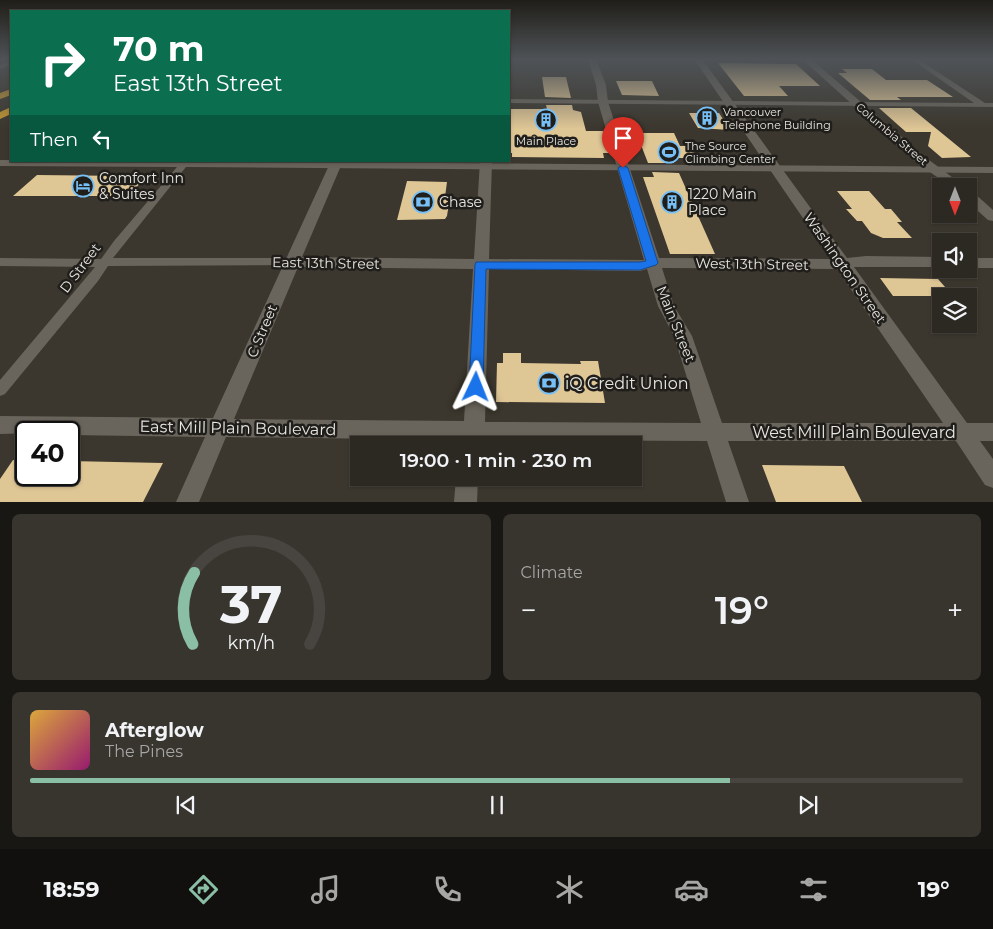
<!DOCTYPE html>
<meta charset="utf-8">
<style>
:root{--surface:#2c2922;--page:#38352f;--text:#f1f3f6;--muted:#a6a6a5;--line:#484540;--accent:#8abfa5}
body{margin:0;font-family:Montserrat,sans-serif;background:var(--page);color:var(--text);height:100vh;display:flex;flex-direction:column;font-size:19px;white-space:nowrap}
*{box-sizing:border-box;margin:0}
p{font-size:16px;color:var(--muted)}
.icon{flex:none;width:28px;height:28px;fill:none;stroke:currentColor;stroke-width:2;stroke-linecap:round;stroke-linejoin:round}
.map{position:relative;height:502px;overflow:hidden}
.details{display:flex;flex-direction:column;gap:12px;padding:12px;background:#181713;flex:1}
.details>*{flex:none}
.banner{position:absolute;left:10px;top:10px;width:500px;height:152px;border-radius:0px;box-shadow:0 1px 4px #0004,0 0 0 1px var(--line);background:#0b6e4f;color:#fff;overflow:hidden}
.needle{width:32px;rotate:180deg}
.tools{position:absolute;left:932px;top:178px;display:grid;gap:10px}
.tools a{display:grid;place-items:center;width:45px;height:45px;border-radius:0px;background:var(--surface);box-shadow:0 1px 4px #0004,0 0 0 1px var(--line);font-size:25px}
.speed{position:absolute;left:15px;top:421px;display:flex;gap:10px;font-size:25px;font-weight:700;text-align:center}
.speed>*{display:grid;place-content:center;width:65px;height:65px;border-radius:50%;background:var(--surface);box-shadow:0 1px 4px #0004,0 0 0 1px var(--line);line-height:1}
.speed .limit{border:2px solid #111;border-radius:8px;background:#fff;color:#111}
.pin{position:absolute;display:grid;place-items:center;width:42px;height:42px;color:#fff;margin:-51px -21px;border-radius:50% 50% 50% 0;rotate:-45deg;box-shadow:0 0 5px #0007}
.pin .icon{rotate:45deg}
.me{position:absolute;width:55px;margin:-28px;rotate:2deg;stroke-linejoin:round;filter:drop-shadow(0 0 4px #0008)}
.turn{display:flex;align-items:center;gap:18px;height:105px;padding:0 20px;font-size:22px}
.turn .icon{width:65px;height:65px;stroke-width:2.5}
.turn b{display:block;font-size:35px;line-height:42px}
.then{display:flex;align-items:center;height:48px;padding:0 20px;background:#0003;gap:10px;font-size:19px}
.big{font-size:38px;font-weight:600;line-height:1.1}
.details .tile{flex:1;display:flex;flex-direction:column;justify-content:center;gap:8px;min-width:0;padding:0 18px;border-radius:8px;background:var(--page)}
.details .dial{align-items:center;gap:0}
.dial svg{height:130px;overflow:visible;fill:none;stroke:var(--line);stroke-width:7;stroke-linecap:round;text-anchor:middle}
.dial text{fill:var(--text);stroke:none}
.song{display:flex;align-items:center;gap:15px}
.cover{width:60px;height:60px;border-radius:8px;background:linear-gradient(135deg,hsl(40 70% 55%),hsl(320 70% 35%))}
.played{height:5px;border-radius:2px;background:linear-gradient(90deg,var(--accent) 75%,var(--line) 75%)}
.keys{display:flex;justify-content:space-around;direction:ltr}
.heat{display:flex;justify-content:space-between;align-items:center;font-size:28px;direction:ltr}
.details .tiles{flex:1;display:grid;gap:12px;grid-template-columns:1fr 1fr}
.tile:last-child{grid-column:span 2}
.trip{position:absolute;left:350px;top:436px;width:292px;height:50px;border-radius:0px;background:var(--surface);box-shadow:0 1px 4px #0004,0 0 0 1px var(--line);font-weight:600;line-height:50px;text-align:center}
.tab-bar{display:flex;height:80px;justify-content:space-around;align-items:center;background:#12100e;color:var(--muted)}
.tab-bar .icon{width:35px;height:35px}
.tab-bar .selected{color:var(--accent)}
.tab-bar b{font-size:22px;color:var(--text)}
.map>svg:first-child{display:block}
</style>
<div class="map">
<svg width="993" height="502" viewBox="0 0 993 502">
<rect width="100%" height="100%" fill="#3b372e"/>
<path fill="#dfc695" d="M 718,63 L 796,64 L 820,86 L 779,86 L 788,96 L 744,96 Z
M 842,69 L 872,69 L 886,80 L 927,80 L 953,97 L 897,97 L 901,100 L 870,100 L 838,73 L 847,73 Z
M 542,77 L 566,77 L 571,98 L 545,97 Z
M 616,81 L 652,81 L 659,96 L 622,95 Z
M 546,105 L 572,105 L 573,110 L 581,112 L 586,131 L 603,131 L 609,153 L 603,153 L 604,158 L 512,157 L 512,153 L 509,153 L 509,109 L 547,109 Z
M 879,108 L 911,108 L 971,157 L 942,158 L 928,146 L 931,132 L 906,132 Z
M 689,113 L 719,113 L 730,130 L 698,128 Z
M 632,133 L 674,133 L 680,146 L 691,146 L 697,158 L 672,158 L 674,163 L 648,163 L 641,145 L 636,145 Z
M 652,172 L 679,173 L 715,254 L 670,254 L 643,177 L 654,177 Z
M 37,175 L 127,176 L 147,176 L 128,196 L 13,196 Z
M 407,181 L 447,182 L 445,197 L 450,197 L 447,216 L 445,219 L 397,220 Z
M 837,191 L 869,191 L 885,209 L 891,209 L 902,222 L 897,222 L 912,238 L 883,238 L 871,233 L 862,221 L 857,221 L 846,209 L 852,209 Z
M 880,278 L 938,279 L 953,296 L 893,296 Z
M 503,353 L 521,353 L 521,363 L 581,364 L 580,361 L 598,361 L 605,403 L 496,402 L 497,363 L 503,363 Z
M 13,460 L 26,461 L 26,475 L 69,475 L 69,461 L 163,463 L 143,502 L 0,502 L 0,479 Z
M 762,465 L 844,466 L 862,502 L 776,502 Z"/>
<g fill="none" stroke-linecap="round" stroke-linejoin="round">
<path fill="#6a655c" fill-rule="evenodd" d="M 911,59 L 918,59 L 985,103 L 993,103 L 993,107 L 509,103 L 509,99 L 974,103 Z
M 11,61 L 11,65 L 0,69 L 0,65 Z
M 0,160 L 993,167 L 993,173 L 186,167 L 113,258 L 292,258 L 298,262 L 296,265 L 108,266 L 98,281 L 5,394 L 0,396 L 0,380 L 95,267 L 0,266 L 0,258 L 101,259 L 114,241 L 177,167 L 0,166 Z"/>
<path fill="#6a655c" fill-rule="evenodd" d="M 588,59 L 596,59 L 606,85 L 608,102 L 659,258 L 831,259 L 694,59 L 702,59 L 847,258 L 866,256 L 941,257 L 941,267 L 854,267 L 967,423 L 993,423 L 993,441 L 980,441 L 993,459 L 993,488 L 985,485 L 956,441 L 728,441 L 749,502 L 726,502 L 707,441 L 483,440 L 482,445 L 460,445 L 462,440 L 226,437 L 199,502 L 176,502 L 205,437 L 69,435 L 69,432 L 0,434 L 0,416 L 213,418 L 331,161 L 343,161 L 302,257 L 474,259 L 480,161 L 492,161 L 489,259 L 644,260 L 598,102 L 596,85 ZM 298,267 L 473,269 L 464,421 L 234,419 ZM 662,268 L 837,269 L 943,423 L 722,423 L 692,336 L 674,306 ZM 489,269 L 640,271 L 647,269 L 658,306 L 674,336 L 701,423 L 485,422 Z
M 802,59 L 811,59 L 925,157 L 964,186 L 950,186 L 917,163 Z
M 969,192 L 974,193 L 993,210 L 993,221 L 988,220 L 969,203 Z
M 969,258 L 993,258 L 993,268 L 969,268 Z
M 456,478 L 478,478 L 477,502 L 454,502 Z"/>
<path fill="#c19630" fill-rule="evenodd" d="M 11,89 L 11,95 L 0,99 L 0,93 Z
M 11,107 L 11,114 L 0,119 L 0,112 Z"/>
</g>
<linearGradient id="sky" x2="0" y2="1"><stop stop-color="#201e19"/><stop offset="0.46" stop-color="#4f5357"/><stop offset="1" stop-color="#4f5357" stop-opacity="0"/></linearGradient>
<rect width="993" height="129" fill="url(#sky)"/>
<path fill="#1a73e8" stroke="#114b97" d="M 623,165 L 628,168 L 658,263 L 656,265 L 640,270 L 486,269 L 483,387 L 481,392 L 476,393 L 471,392 L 469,387 L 475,265 L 476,262 L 640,262 L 646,261 L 618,168 Z"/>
<defs>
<g id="building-ring" transform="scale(1.125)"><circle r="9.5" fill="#201e1b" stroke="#76c0f7" stroke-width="1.5"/><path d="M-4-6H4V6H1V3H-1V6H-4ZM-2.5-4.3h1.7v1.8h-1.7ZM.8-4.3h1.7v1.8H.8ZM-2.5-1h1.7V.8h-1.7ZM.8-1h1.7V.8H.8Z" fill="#76c0f7"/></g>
<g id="stadium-ring" transform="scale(1.125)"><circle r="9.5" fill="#201e1b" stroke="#76c0f7" stroke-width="1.5"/><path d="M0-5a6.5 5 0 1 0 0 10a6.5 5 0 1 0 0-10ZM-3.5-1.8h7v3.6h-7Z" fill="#76c0f7"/></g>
<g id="hotel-ring" transform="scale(1.125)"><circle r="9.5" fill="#201e1b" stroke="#76c0f7" stroke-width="1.5"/><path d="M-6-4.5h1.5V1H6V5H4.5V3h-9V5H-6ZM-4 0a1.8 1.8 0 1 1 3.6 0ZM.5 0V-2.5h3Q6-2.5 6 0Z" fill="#76c0f7"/></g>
<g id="bank-ring" transform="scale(1.125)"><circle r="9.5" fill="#201e1b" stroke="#76c0f7" stroke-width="1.5"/><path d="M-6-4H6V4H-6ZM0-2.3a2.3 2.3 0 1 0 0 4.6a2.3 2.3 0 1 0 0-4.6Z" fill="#76c0f7"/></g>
</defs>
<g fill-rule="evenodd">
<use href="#building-ring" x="707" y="118"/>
<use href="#building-ring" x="546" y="120"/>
<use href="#stadium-ring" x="669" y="152"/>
<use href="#hotel-ring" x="83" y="186"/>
<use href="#bank-ring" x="423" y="202"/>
<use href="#building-ring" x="672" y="202"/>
<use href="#bank-ring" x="549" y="383"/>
</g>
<g text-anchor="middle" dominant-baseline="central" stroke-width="5" stroke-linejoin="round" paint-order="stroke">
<g font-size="11" fill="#e8e6e0" stroke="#201e1b" text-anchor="start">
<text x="723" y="112">Vancouver<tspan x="723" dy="13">Telephone Building</tspan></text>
<text x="546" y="141" text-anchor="middle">Main Place</text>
<text x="685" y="146">The Source<tspan x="685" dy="13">Climbing Center</tspan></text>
</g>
<g font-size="11" fill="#e8e6e0" stroke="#201e1b">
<text transform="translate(892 134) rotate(40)">Columbia Street</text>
</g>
<g font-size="14" fill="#e8e6e0" stroke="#201e1b" text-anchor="start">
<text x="99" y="178">Comfort Inn<tspan x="99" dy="16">&amp; Suites</tspan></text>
<text x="688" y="194">1220 Main<tspan x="688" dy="16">Place</tspan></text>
<text x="439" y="202">Chase</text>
</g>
<g font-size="14" fill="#e8e6e0" stroke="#201e1b">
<text transform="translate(326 263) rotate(1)">East 13th Street</text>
<text transform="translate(752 264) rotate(1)">West 13th Street</text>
<text transform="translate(80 268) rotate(-53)">D Street</text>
<text transform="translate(845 268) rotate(55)">Washington Street</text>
<text transform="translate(676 324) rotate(68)">Main Street</text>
<text transform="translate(262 331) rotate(-67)">C Street</text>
</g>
<g font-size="16" fill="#e8e6e0" stroke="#201e1b" text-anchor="start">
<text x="565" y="383">iQ Credit Union</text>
</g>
<g font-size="16" fill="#e8e6e0" stroke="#201e1b">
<text transform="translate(238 428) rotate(1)">East Mill Plain Boulevard</text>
<text x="854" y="432">West Mill Plain Boulevard</text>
</g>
</g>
</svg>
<div class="tools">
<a><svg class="needle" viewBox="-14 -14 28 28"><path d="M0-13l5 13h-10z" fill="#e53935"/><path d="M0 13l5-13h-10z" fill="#a6a6a5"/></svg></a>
<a><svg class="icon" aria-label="sound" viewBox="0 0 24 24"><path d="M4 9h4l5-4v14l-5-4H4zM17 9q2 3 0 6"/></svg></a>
<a><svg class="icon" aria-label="layers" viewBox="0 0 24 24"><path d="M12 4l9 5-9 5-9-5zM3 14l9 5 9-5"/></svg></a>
</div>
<div class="speed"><div class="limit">40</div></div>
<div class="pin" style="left:623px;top:168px;background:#d93025"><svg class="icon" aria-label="arrive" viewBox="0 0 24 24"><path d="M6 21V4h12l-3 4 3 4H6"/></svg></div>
<svg class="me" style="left:476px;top:387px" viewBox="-20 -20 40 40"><path d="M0-17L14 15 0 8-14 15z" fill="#1a73e8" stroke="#fff" stroke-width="4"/></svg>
<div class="trip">19:00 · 1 min · 230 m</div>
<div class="banner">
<div class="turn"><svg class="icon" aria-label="right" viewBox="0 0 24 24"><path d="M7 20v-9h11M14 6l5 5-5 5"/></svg><div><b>70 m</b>East 13th Street</div></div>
<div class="then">Then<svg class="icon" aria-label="left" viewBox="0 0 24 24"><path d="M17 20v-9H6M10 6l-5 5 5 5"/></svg></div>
</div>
</div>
<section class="details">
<div class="tiles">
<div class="tile dial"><svg viewBox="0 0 100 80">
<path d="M14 69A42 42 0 1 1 86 69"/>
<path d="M14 69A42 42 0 0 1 15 25" stroke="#8abfa5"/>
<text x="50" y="56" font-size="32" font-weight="700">37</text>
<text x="50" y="72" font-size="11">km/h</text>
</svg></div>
<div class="tile"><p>Climate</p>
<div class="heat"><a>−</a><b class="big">19°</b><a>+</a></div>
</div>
<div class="tile">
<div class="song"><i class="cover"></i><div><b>Afterglow</b><p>The Pines</p></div></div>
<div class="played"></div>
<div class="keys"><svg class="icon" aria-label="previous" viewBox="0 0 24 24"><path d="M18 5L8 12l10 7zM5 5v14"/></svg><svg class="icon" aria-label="pause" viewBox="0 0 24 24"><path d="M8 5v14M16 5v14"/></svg><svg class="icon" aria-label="next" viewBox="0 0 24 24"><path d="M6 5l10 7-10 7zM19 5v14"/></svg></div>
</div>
</div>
</section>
<nav class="tab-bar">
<b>18:59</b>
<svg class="icon selected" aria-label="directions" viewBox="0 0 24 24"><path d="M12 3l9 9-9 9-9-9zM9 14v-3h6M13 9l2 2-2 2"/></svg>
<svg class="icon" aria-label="music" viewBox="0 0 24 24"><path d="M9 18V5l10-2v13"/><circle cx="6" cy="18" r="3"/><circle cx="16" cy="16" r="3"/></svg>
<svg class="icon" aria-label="phone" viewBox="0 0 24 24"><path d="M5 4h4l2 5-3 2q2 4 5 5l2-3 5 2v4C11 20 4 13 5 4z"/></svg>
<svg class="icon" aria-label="climate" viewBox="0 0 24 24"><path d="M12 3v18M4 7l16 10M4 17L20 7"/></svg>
<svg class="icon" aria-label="car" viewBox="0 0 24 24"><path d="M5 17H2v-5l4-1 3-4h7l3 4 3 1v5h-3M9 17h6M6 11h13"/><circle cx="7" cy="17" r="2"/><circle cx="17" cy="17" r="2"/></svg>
<svg class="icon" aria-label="filters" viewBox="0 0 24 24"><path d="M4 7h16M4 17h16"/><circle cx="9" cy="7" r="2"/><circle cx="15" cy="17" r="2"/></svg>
<b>19°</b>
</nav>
